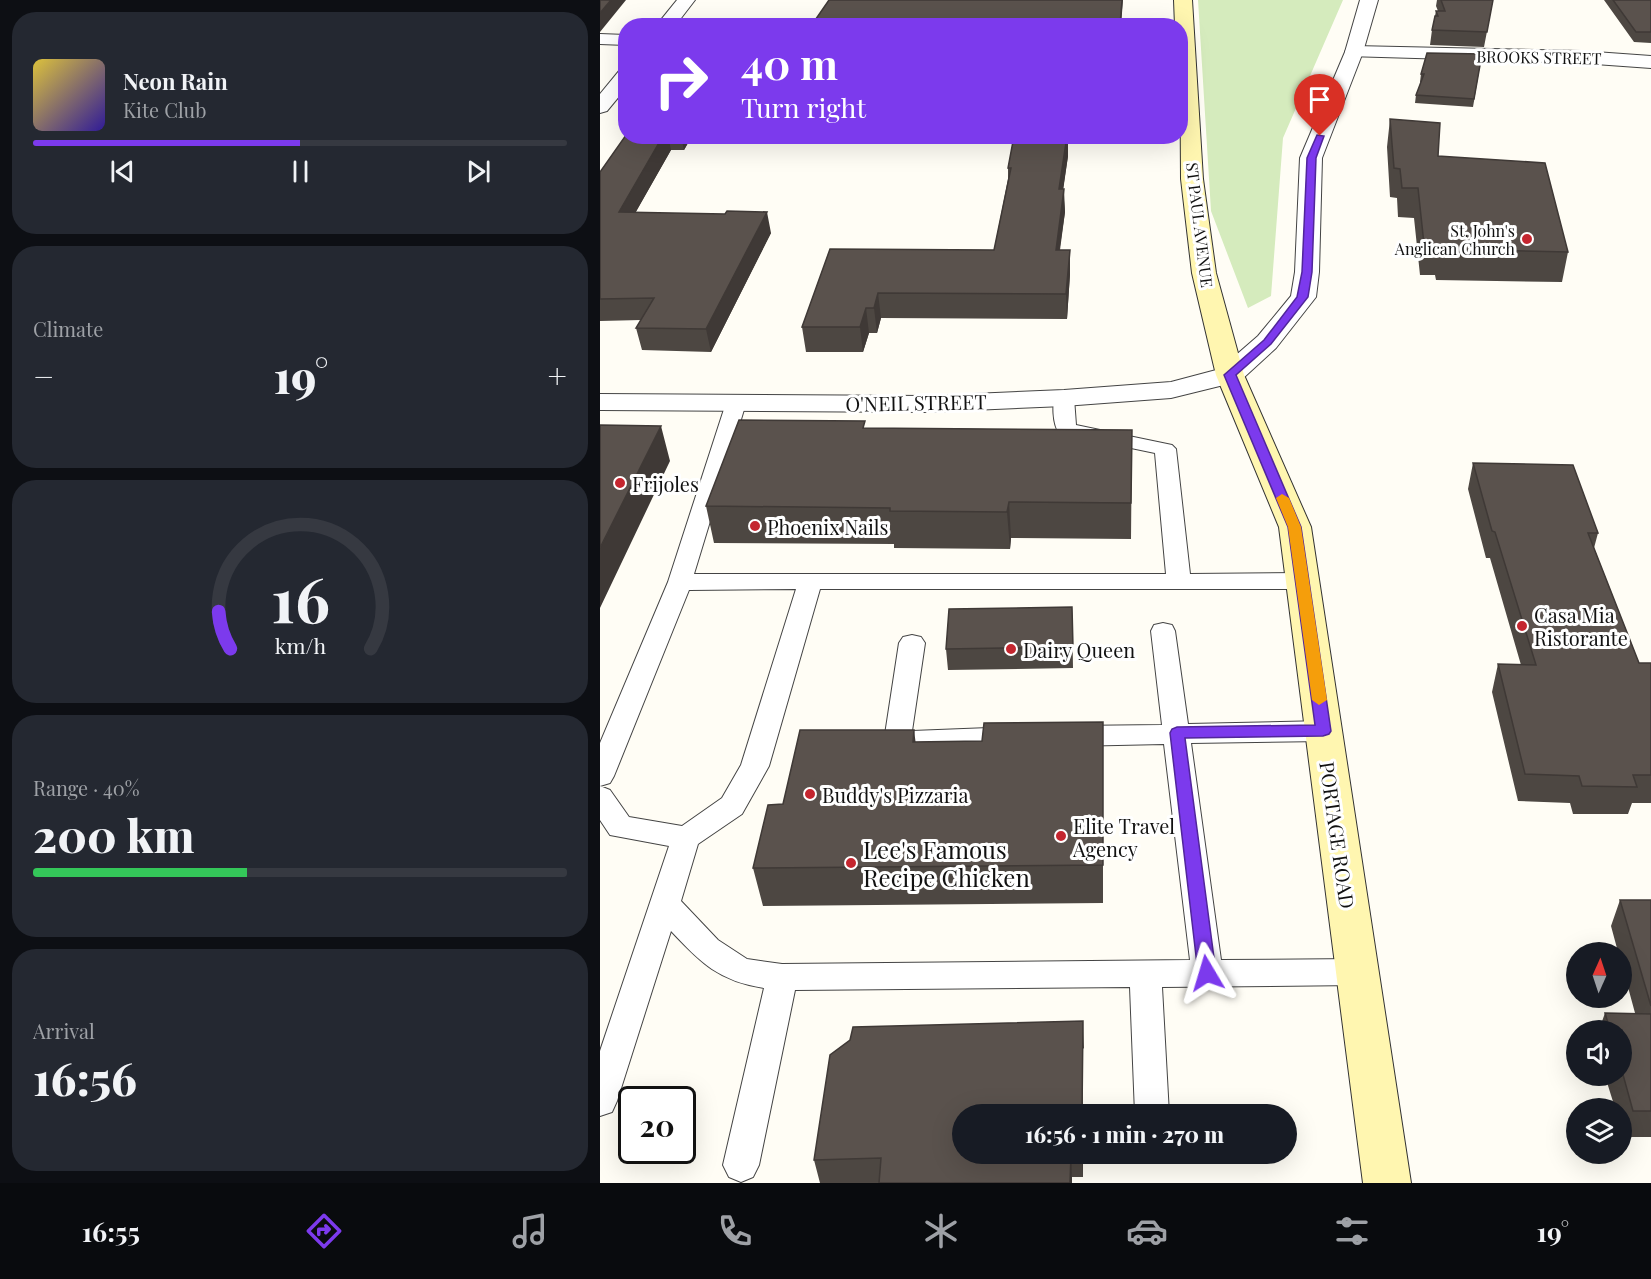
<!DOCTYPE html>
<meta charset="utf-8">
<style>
:root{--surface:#171b24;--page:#242831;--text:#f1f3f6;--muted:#9ea1a6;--line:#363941;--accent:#7c3aed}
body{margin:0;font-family:"Playfair Display",serif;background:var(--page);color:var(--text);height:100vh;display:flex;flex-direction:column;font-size:22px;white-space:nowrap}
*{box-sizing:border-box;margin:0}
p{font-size:20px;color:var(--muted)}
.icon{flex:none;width:33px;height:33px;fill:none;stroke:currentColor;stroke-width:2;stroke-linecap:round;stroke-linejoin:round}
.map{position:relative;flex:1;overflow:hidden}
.panel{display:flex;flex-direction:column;gap:12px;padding:12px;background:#0d0f14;width:600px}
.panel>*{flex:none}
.guide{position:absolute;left:18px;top:18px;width:570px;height:126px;border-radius:24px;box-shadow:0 6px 24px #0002;background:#7c3aed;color:#fff;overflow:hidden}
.needle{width:39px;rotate:3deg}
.fabs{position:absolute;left:966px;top:942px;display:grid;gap:12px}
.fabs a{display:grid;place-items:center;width:66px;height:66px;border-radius:50%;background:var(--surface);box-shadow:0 6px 24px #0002;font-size:30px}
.speed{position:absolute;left:18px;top:1086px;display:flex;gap:12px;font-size:30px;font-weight:700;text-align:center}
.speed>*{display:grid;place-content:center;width:78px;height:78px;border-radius:50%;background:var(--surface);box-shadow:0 6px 24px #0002;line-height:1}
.speed .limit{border:3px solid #111;border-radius:9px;background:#fff;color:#111}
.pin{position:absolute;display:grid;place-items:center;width:51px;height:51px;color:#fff;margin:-62px -26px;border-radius:50% 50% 50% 0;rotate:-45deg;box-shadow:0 0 6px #0007}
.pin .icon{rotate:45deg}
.me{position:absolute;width:66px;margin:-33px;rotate:353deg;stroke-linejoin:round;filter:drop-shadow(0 0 4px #0008)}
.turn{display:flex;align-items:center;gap:21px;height:126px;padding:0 24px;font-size:27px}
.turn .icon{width:78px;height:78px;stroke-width:2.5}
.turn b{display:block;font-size:42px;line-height:51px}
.big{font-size:45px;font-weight:800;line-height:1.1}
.panel .tile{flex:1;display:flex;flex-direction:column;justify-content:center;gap:9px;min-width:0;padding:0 21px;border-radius:24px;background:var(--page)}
.panel .dial{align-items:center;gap:0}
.dial svg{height:156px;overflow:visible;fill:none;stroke:var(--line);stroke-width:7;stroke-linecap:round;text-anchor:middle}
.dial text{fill:var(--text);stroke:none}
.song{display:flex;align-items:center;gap:18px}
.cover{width:72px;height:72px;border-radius:9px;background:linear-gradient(135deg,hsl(50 70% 55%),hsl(250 70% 35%))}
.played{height:6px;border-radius:3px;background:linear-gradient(90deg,var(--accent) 50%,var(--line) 50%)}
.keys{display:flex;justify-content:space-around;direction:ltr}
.heat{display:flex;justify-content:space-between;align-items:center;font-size:33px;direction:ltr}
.charge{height:9px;border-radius:4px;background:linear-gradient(90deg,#34c759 40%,var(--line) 0)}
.trip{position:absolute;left:352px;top:1104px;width:345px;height:60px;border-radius:30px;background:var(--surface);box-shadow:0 6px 24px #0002;font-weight:800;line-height:60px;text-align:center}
.tab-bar{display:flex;height:96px;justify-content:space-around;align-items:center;background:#090b0e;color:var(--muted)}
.tab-bar .icon{width:42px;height:42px}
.tab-bar .active{color:var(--accent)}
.tab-bar b{font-size:27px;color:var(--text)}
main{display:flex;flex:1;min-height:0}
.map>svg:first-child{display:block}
</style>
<main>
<section class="panel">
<div class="tile">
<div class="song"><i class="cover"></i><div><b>Neon Rain</b><p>Kite Club</p></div></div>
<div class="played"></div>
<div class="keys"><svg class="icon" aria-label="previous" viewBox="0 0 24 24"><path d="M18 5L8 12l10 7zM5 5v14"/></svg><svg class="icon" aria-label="pause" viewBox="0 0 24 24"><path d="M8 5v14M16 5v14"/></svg><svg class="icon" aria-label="next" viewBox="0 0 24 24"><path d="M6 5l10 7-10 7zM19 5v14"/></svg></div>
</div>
<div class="tile"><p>Climate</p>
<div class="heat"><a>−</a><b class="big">19°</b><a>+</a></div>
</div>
<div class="tile dial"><svg viewBox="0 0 100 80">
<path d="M14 69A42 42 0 1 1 86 69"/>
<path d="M14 69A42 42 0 0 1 8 50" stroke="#7c3aed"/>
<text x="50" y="56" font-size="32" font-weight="700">16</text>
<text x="50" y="72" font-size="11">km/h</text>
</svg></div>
<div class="tile"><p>Range · 40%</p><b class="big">200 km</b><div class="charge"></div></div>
<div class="tile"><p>Arrival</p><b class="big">16:56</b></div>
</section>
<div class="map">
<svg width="1051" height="1183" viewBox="0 0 1051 1183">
<rect width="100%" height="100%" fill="#fffdf5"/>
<path fill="#d5ebbd" d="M 598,0 L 743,0 L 683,138 L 671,296 L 648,308 L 611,211 Z"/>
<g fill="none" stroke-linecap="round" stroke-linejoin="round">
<g stroke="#444" stroke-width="2">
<path id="service" d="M 464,392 L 471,394 L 474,398 L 476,425 L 572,445 L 576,449 L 590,574 L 702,573 L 710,576 L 714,581 L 710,586 L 702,589 L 220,589 L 169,766 L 142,814 L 98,844 L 81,901 L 118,940 L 147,959 L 182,964 L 590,960 L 564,744 L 471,746 L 462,743 L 458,736 L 462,729 L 471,726 L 562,725 L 551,631 L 554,625 L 563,623 L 572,625 L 575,631 L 588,724 L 724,721 L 733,724 L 737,731 L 733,738 L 724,741 L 591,743 L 621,960 L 758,959 L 769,963 L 774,972 L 769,981 L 758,985 L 562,987 L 569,1114 L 535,1114 L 530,987 L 195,990 L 159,1165 L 153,1177 L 141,1182 L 129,1177 L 123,1165 L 164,988 C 119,981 101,963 71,931 L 17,1101 L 12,1112 L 0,1116 L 0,1051 L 69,846 L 10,835 L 0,820 L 0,786 L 10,790 L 29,817 L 82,826 L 122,798 L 141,765 L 196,589 L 89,590 L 14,776 L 10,783 L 0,786 L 0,743 L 68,582 L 126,403 L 129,399 L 143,399 L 146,403 L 94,574 L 566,574 L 555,453 L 459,433 C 453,425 451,402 457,394 Z
M 312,635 L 321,637 L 325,643 L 312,731 L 415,727 L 424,730 L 428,737 L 424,744 L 415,747 L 297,751 L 287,748 L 284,741 L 299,643 L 303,637 Z"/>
</g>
<g stroke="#444" stroke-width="2">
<path id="minor" d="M 77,0 L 95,0 L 75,26 L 56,26 Z
M 0,34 L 26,35 L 26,45 L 0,44 Z
M 754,46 L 981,51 L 1051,56 L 1051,68 L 981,63 L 747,56 L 745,52 L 747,48 Z
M 26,69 L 26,88 L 7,111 L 0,113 L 0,94 L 19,71 Z"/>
</g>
<g stroke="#444" stroke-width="2">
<path id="tertiary" d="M 760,0 L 778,0 L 763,52 L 722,158 L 719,272 L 716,297 L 676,348 L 640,381 L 571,398 L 464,406 L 326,412 L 0,410 L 0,394 L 326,396 L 464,390 L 571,382 L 620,369 L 658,336 L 691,296 L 695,272 L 700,158 L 745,52 Z"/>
</g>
<g stroke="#333" stroke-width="2">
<path id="secondary" d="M 574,0 L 592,0 L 603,179 L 616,273 L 644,375 L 711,527 L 811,1183 L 763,1183 L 679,527 L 616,375 L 592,273 L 581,179 L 580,26 L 575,26 Z"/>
</g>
<use href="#service" fill="#fff" fill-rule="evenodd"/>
<use href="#minor" fill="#fff" fill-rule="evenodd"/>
<use href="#tertiary" fill="#fff" fill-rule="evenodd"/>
<use href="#secondary" fill="#fff6b0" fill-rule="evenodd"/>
</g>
<path fill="#4d4742" d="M 837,0 L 893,0 L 884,47 L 830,45 L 832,30 L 836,11 L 838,11 L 836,6 Z
M 1004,0 L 1051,0 L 1051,43 L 1034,42 Z
M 882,54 L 873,107 L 815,103 L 816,95 L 821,82 L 820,82 L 821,74 Z
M 790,119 L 838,156 L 968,252 L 962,282 L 836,280 L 835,275 L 820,275 L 814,218 L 798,217 L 797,198 L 790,197 L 787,147 Z
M 26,136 L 92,136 L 84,150 L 71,150 L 35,213 L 171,233 L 111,352 L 42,350 L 36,328 L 41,320 L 0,321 L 0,172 Z
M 414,136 L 510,136 L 510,142 L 468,142 L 468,156 L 463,189 L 465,212 L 460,250 L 470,250 L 470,274 L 467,319 L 281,318 L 277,333 L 269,333 L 263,352 L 206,352 L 202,327 L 230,249 L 394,250 L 408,179 L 408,168 Z
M 266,428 L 532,430 L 531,539 L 411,538 L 410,549 L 294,548 L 294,544 L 114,543 L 106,506 Z
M 873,463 L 998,533 L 994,548 L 1039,663 L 1051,663 L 1051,803 L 1032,803 L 1028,814 L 973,814 L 970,803 L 918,801 L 892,692 L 898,664 L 921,665 L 890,558 L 886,558 L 868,489 Z
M 472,607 L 473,668 L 348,670 L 346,649 Z
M 503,722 L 503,903 L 163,906 L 153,868 L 183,804 L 316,742 L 382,741 Z
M 1020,900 L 1051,900 L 1051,1137 L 1022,1137 L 1022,1108 L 1015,1108 L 1005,1076 L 1022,1076 L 1022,1030 L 999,1030 L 1005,1013 L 1035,1013 L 1022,965 L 1022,952 L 1018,952 L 1011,926 Z
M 483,1021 L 484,1048 L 363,1154 L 483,1154 L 483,1177 L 472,1177 L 472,1183 L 220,1183 L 214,1160 Z"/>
<path fill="#3f3936" d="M 11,0 L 26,0 L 0,32 L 0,13 Z
M 522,0 L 523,0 L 521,26 L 520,26 Z
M 63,136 L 68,136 L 71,150 L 24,233 L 19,212 Z
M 81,136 L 92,136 L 84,150 Z
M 468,136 L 468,156 L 460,212 L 459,189 Z
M 464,189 L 465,212 L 456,274 L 456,250 Z
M 167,212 L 171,233 L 111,352 L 106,329 Z
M 470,250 L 470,274 L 467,319 L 466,294 Z
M 278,293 L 281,318 L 277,333 L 274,308 Z
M 266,308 L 269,333 L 263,352 L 260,327 Z
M 61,426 L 70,461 L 0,608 L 0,548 Z
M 409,502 L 411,538 L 410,549 L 407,512 Z
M 314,730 L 319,768 L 313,742 Z
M 483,1021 L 483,1114 L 482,1114 Z
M 471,1154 L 472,1183 L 470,1183 Z
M 482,1154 L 483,1154 L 483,1177 Z"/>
<path fill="#5a524d" stroke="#3f3936" stroke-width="1.5" d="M 0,0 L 11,0 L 0,13 Z
M 229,0 L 522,0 L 520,26 L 211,26 Z
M 841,0 L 893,0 L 887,32 L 832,30 L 835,16 L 838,16 L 836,11 L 845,11 Z
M 1013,0 L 1051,0 L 1051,32 L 1036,32 Z
M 827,53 L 882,54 L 874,99 L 816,95 L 824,74 L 821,74 Z
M 790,119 L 840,123 L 838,156 L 945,163 L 968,252 L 840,249 L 840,245 L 824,244 L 818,188 L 802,188 L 800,169 L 794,168 Z
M 26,135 L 26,136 L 63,136 L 19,212 L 125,214 L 127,211 L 167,212 L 106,329 L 36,328 L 54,298 L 0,299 L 0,172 Z
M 414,136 L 467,136 L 459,189 L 464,189 L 456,250 L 470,250 L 466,294 L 278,293 L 274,308 L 266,308 L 260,327 L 202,327 L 230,249 L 394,250 L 411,168 L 408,168 Z
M 139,420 L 265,421 L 263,428 L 532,430 L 531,503 L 409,502 L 407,512 L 290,511 L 290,508 L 106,506 Z
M 0,425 L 61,426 L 0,548 Z
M 873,463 L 973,465 L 998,533 L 988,533 L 1039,663 L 1051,663 L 1051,775 L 1033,775 L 1037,787 L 982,786 L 979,776 L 925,774 L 898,664 L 936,665 L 895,532 L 892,531 Z
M 472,607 L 473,647 L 346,649 L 349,609 Z
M 503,722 L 503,865 L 153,868 L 168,805 L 183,804 L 200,730 L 314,730 L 313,742 L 382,741 L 384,723 Z
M 1020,900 L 1051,900 L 1051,1006 Z
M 1005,1013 L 1051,1014 L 1051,1111 L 1033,1111 L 1022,1071 L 1022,1030 L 1010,1030 Z
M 483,1021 L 482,1114 L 363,1114 L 363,1154 L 471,1154 L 470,1183 L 279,1183 L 281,1158 L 214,1160 L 230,1055 L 250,1040 L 253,1027 Z"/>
<path fill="#7c3aed" stroke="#51269a" stroke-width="1.5" d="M 717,135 L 724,136 L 716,158 L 712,272 L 708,297 L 671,344 L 636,375 L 701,527 L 731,731 L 729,734 L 723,736 L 585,738 L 616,973 L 613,978 L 607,980 L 600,978 L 598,973 L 570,733 L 572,729 L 577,727 L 715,725 L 688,527 L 624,375 L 664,340 L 697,297 L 702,272 L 707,158 Z"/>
<path fill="#f59e0b" d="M 682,494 L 689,498 L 701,527 L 727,700 L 719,705 L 712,700 L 688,527 L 676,498 Z"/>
<g fill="#c4262f" stroke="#fff" stroke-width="2">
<circle cx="927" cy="239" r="6"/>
<circle cx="20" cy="483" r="6"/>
<circle cx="155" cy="526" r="6"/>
<circle cx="922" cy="626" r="6"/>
<circle cx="411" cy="649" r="6"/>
<circle cx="210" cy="794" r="6"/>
<circle cx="461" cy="836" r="6"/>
<circle cx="251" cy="863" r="6"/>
</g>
<g text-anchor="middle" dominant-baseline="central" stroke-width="6" stroke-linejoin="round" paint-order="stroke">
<g font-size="16" fill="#111" stroke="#fff">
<text transform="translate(939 57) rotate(1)">BROOKS STREET</text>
<text transform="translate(600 225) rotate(83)">ST PAUL AVENUE</text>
</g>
<g font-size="16" fill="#111" stroke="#fff" text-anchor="end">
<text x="915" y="230">St. John's<tspan x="915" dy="18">Anglican Church</tspan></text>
</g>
<g font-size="20" fill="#111" stroke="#fff">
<text transform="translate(316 402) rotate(-1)">O'NEIL STREET</text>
<text transform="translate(738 835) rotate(82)">PORTAGE ROAD</text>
</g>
<g font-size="20" fill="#111" stroke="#fff" text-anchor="start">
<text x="32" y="483">Frijoles</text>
<text x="167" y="526">Phoenix Nails</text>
<text x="934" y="614">Casa Mia<tspan x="934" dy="23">Ristorante</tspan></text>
<text x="423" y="649">Dairy Queen</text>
<text x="222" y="794">Buddy's Pizzaria</text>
<text x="473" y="825">Elite Travel<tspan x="473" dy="23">Agency</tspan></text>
</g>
<g font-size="24" fill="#111" stroke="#fff" text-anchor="start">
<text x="263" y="849">Lee's Famous<tspan x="263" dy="28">Recipe Chicken</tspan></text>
</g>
</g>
</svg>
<div class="fabs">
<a><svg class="needle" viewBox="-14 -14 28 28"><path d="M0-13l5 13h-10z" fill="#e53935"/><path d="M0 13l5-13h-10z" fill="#9ea1a6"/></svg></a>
<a><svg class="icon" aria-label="sound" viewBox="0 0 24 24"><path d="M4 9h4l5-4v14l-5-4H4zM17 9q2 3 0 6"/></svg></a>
<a><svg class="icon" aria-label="layers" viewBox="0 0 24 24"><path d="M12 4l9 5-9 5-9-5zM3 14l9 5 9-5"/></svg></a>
</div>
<div class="speed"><div class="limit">20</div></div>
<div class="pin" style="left:720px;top:136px;background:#d93025"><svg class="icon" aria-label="arrive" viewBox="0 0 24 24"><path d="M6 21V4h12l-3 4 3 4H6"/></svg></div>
<svg class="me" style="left:607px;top:973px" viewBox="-20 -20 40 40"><path d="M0-17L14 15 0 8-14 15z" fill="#7c3aed" stroke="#fff" stroke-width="4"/></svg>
<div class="trip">16:56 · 1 min · 270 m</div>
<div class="guide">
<div class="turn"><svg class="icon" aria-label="right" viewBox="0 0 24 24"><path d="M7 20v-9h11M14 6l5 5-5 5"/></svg><div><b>40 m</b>Turn right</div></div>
</div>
</div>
</main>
<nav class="tab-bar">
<b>16:55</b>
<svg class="icon active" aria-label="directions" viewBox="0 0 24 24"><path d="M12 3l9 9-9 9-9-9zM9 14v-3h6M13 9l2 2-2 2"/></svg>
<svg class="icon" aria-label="music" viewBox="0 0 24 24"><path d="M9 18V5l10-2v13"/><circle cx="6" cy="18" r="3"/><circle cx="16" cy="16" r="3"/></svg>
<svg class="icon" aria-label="phone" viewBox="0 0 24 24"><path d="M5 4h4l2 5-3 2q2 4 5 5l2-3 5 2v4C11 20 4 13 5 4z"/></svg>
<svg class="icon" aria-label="climate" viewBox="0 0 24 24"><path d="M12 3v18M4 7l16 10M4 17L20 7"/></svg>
<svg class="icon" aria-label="car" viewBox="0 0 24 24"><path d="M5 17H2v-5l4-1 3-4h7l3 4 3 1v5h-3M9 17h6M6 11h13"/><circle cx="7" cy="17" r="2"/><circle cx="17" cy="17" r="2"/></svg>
<svg class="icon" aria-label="filters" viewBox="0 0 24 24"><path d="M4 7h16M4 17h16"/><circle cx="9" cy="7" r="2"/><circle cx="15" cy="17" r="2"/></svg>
<b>19°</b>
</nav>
